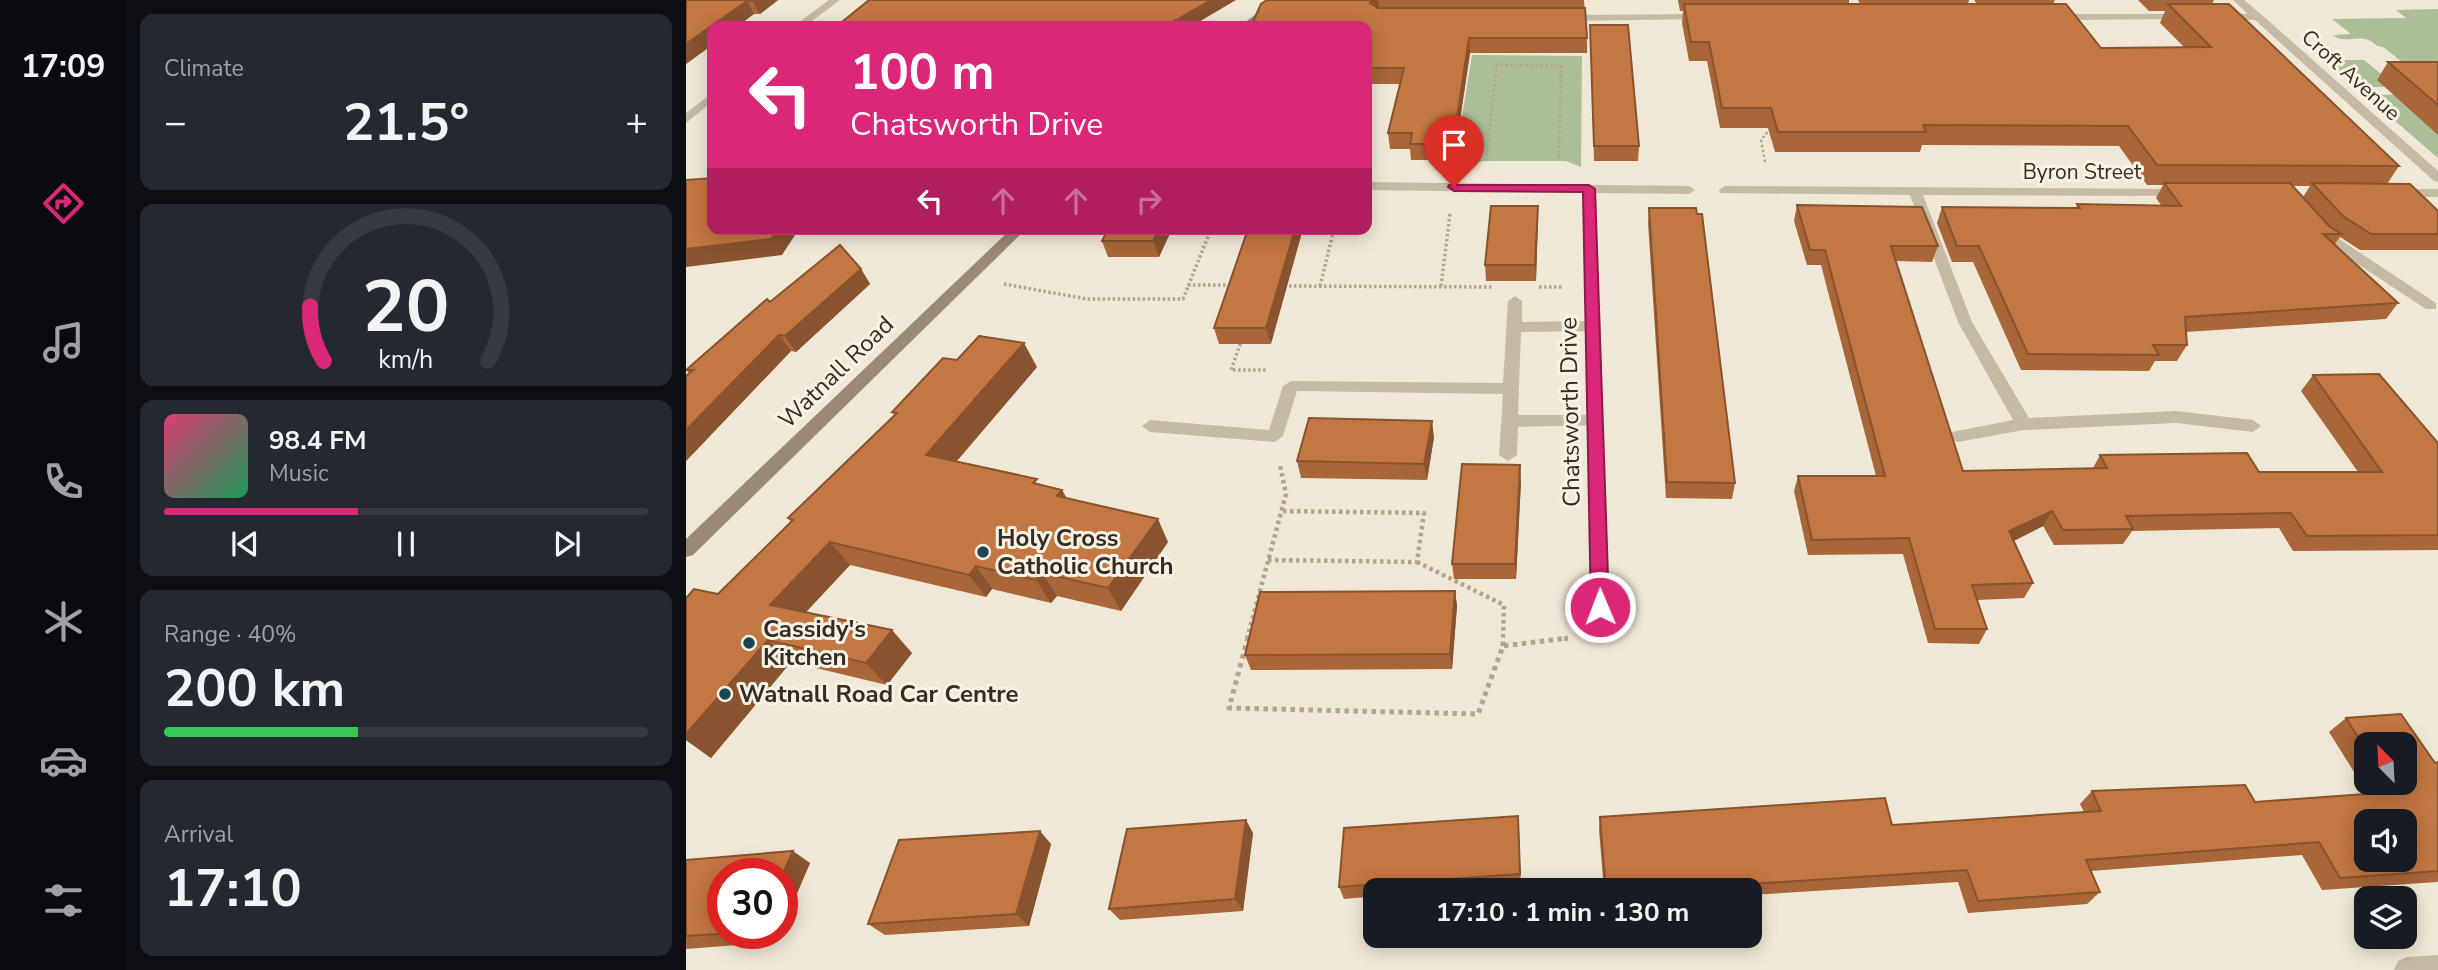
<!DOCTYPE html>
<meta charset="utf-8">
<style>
:root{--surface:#171b24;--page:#242831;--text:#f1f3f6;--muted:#9ea1a6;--line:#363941;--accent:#db2777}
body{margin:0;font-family:"Nunito Sans",sans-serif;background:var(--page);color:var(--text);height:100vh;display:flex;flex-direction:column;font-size:26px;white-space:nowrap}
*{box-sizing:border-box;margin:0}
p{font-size:23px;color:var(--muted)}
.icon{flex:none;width:38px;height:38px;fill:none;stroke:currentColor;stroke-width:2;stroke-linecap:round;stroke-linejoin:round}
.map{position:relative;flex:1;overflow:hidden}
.sheet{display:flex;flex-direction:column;gap:14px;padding:14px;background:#0d0f14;width:560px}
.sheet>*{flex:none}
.guide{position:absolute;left:21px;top:21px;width:665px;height:214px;border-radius:14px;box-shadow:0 4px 18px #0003;background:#db2777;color:#fff;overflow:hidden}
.needle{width:46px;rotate:336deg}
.controls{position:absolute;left:1668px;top:732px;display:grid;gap:14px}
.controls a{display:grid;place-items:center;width:63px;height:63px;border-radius:14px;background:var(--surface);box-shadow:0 4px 18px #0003;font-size:35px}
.speed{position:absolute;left:21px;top:858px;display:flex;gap:14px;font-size:35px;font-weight:700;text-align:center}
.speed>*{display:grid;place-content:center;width:91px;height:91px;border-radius:50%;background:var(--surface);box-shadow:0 4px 18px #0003;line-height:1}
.speed .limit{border:10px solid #d22;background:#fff;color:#111}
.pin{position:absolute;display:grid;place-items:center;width:60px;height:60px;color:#fff;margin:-72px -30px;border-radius:50% 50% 50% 0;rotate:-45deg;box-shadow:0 0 7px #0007}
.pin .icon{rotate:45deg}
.me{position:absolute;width:77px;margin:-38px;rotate:359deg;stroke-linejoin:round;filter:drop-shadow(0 0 5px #0008)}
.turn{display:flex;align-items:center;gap:24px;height:147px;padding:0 28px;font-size:32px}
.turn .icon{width:91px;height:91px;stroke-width:2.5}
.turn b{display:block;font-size:49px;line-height:60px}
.lanes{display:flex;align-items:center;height:66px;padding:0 28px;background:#0003;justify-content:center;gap:35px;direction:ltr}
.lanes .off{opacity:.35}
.big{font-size:52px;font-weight:700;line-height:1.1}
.sheet .tile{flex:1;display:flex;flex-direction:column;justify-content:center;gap:10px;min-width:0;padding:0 24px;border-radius:14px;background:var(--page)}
.sheet .dial{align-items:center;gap:0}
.dial svg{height:182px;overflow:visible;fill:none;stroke:var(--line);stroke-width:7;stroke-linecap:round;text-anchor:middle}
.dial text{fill:var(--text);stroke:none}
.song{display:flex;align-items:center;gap:21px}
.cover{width:84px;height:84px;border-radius:10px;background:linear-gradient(135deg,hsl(340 70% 55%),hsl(150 70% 35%))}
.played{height:7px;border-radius:4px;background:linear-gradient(90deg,var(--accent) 40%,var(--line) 40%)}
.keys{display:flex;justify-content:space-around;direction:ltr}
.heat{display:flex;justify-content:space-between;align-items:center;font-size:38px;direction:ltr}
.charge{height:10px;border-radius:5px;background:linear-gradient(90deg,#34c759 40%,var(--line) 0)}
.trip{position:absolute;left:677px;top:878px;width:399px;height:70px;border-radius:14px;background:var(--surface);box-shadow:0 4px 18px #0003;font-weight:700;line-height:70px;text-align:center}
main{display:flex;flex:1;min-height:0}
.dock{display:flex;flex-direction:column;width:126px;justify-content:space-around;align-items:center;background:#090b0e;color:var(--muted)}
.dock .icon{width:49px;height:49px}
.dock .active{color:var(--accent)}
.dock b{font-size:32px;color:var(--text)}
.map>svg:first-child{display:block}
</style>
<main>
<nav class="dock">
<b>17:09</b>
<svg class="icon active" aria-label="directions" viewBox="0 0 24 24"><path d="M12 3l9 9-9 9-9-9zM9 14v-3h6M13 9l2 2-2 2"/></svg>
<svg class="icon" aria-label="music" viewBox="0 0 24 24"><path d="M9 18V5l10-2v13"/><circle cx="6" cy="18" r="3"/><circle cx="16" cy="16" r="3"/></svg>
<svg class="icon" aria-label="phone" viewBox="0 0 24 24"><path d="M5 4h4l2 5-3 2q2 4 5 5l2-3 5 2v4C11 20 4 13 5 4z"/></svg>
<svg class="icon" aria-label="climate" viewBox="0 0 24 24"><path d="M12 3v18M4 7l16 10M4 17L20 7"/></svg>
<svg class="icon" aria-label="car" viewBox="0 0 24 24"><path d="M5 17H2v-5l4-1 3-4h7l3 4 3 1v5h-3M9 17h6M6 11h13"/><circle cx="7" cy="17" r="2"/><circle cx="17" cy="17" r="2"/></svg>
<svg class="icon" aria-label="filters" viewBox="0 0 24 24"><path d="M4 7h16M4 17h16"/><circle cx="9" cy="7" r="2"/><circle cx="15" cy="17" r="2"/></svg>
</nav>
<section class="sheet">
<div class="tile"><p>Climate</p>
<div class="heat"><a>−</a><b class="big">21.5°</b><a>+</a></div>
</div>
<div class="tile dial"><svg viewBox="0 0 100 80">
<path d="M14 69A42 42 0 1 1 86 69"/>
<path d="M14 69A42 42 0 0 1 8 45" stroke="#db2777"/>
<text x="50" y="56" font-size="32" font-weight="700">20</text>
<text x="50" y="72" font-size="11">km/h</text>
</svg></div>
<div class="tile">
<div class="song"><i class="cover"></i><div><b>98.4 FM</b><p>Music</p></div></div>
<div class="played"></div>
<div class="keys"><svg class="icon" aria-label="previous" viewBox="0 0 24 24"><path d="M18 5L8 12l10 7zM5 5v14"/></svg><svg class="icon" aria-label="pause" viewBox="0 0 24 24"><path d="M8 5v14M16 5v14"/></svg><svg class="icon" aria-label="next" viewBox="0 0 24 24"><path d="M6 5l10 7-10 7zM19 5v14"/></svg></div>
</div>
<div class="tile"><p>Range · 40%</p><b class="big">200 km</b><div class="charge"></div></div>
<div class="tile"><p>Arrival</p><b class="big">17:10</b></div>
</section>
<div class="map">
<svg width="1752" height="970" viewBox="0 0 1752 970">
<rect width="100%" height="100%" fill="#f0e8d7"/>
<path fill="#abbe98" d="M 1752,9 L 1752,80 L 1707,87 L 1671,87 L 1639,60 L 1678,60 L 1694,73 L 1729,72 L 1697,47 C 1689,47 1689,42 1682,40 C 1670,35 1658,44 1647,35 L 1665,34 L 1646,19 L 1720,18 L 1710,10 Z
M 786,55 L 896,56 L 895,167 L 880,161 L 797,161 L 767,171 Z
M 1752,94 L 1752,158 L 1679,95 Z"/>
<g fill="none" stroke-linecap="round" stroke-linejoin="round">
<path stroke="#b3a48e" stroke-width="2.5" stroke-dasharray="2.5 2.5" stroke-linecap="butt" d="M 800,161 L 811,65 L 875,66 L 873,159
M 1079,162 L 1075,140 L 1084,129"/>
<path stroke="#b3a48e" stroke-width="3.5" stroke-dasharray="2.5 2.5" stroke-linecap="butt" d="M 318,284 L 401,299 L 497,299 L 525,229
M 502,285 L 547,285
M 598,286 L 806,287
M 634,286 L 648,229
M 755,286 L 764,214
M 853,287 L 876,287
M 556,339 L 545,370 L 581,370"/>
<path stroke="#b3a48e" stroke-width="4.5" stroke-dasharray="3.5 3.5" stroke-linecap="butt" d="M 582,560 L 731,562 L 738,513 L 595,511
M 731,562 L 818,605 L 817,639
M 561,639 L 600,494 L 594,465
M 878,639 L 882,638"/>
<path stroke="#b3a48e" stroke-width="5" stroke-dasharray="4.5 4.5" stroke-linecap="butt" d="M 562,637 L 543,708 L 792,714 L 817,646 L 882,638
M 817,646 L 817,637"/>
<path fill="#c7baa4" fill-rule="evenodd" d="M 829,296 L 836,301 L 836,322 L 907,321 L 915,326 L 907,331 L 835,332 L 832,415 L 909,415 L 917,421 L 915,425 L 832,427 L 831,455 L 822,461 L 813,455 L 817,394 L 611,391 L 597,436 L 589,442 L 464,432 L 456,426 L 464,420 L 583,430 L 597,386 L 605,381 L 817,383 L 822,301 Z"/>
<path fill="#c7baa4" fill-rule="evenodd" d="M 1547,0 L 1558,0 L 1576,15 L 1752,171 L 1752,182 L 1748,181 L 1569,20 L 1529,19 L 1528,17 L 1533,14 L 1562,14 Z
M 1019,14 L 1024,17 L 1023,19 L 879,21 L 874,18 L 879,15 Z
M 1498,14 L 1503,17 L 1502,19 L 1369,20 L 1364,17 L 1369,14 Z
M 681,182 L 1003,186 L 1009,190 L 1003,194 L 910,193 L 924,634 L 921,640 L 914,642 L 907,640 L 904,634 L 897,193 L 681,190 Z
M 1039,186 L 1502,189 L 1503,192 L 1497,196 L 1237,195 L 1286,322 L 1343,418 L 1490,411 L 1567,420 L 1575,426 L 1567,432 L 1490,423 L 1338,430 L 1272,442 L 1266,440 L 1264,436 L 1266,432 L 1327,420 L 1272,322 L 1224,195 L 1034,193 L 1033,190 Z
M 1752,189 L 1752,197 L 1710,197 L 1704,193 L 1710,189 Z
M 1632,225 L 1750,303 L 1750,309 L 1740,309 L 1635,240 L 1625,229 Z
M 1752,955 L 1752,970 L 1708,970 L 1712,961 L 1721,957 Z"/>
<path fill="#c7baa4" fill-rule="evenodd" d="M 143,0 L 154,0 L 119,26 L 108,26 Z
M 26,93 L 26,102 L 0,123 L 0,113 Z"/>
<path fill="#9b8976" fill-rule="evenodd" d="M 589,0 L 600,0 L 565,26 L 554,26 Z
M 325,229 L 340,229 L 7,555 L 0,557 L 0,539 Z"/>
</g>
<path fill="#a86639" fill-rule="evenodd" d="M 0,0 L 92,0 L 74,14 L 68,14 L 26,26 L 26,45 L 0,64 Z
M 581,0 L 898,0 L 901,38 L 901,53 L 784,53 L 768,160 L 725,160 L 724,149 L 704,149 L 702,133 L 714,84 L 681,84 L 681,26 Z
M 992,0 L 1163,0 L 1163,4 L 1174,4 L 1172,0 L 1283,0 L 1282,4 L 1291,4 L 1288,0 L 1369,0 L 1367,4 L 1415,48 L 1498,47 L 1474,23 L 1479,11 L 1463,11 L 1452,0 L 1528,0 L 1526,4 L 1713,166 L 1701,184 L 1752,211 L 1752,250 L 1674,250 L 1654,237 L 1648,245 L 1712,303 L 1700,319 L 1500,332 L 1501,345 L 1491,361 L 1469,361 L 1463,371 L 1335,370 L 1287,262 L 1266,262 L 1251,223 L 1256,207 L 1390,208 L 1391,204 L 1475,205 L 1470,198 L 1477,185 L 1461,185 L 1433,146 L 1236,145 L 1234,152 L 1089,152 L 1082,128 L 1034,128 L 1021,61 L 1003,61 L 996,23 L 997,11 L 994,11 ZM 1606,186 L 1624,186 L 1617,197 Z
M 904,25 L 953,146 L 952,161 L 908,161 Z
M 1702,62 L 1752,62 L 1752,135 L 1691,80 Z
M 1111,205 L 1252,246 L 1246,262 L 1210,261 L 1277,471 L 1407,468 L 1414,455 L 1573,472 L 1672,472 L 1615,391 L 1627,375 L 1752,443 L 1752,550 L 1607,551 L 1593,528 L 1446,531 L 1437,544 L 1368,545 L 1357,526 L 1328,541 L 1347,583 L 1338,598 L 1291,600 L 1301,629 L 1293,644 L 1242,643 L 1217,554 L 1122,555 L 1108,491 L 1112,476 L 1190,476 L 1135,265 L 1121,265 L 1108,221 Z
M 852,206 L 850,281 L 800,281 L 799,265 Z
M 963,208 L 1011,214 L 1049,483 L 1046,499 L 980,498 L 962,223 Z
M 486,229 L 473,257 L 422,257 L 416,241 Z
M 562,229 L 585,344 L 533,344 L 528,328 Z
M 175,269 L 184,284 L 110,352 L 105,351 L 0,461 L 0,376 L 3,373 L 0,370 L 84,302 Z
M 351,367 L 271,461 L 376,490 L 380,498 L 482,542 L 435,611 L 371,596 L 365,603 L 306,589 L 300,597 L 164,565 L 120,612 L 226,653 L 201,685 L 105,662 L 25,758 L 0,740 L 0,598 L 32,594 L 105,522 L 102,518 L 208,415 L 206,412 Z
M 748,437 L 741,480 L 615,478 L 611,461 Z
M 835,481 L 830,579 L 768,579 L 766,564 Z
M 769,591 L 771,606 L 766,669 L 565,670 L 559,655 Z
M 1660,718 L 1749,763 L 1752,762 L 1752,881 L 1751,882 L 1636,890 L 1616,855 L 1405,871 L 1414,892 L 1401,904 L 1282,913 L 1272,882 L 1064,895 L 1064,891 L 918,891 L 913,830 L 914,817 L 1206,825 L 1398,812 L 1394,804 L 1406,791 L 1569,802 L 1682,794 L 1643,732 ZM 1680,744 L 1718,782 L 1680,782 Z
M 833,829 L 835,886 L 767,891 L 690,891 L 690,896 L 658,899 L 653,887 Z
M 567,833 L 557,911 L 434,920 L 423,909 Z
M 365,844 L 343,926 L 199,935 L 182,924 Z
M 0,860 L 124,863 L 96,928 L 96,873 L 37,933 L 94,933 L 91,942 L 0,949 Z"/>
<path fill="#88532e" d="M 68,0 L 92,0 L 74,14 L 66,1 Z
M 525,0 L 550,0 L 506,26 L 480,26 Z
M 686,0 L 692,0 L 694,11 L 684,3 Z
M 61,1 L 68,14 L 52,26 L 26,26 L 26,45 L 0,64 L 0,44 Z
M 783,38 L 784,53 L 768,160 L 767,144 Z
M 852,206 L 852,222 L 850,281 L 849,265 Z
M 92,229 L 113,229 L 96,255 L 0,267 L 0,249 Z
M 473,229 L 486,229 L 473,257 L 467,241 Z
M 609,229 L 617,229 L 585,344 L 580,328 Z
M 175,269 L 184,284 L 110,352 L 99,336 Z
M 93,335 L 105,351 L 0,461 L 0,430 Z
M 338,343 L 351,367 L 256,478 L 240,455 Z
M 746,421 L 748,437 L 741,480 L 738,464 Z
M 834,465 L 835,481 L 830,579 L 829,564 Z
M 376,490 L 389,513 L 371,496 Z
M 1366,511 L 1357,526 L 1315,547 L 1323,531 Z
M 472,519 L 482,542 L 435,611 L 422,588 Z
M 144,542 L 164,565 L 106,627 L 84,605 Z
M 290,566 L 306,589 L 300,597 L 283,575 Z
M 356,573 L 371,596 L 365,603 L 350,580 Z
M 769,591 L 771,606 L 766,669 L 764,654 Z
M 206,630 L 226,653 L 201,685 L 180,663 Z
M 82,640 L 105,662 L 25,758 L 0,740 L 0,734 Z
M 560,820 L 567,833 L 557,911 L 549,899 Z
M 354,831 L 365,844 L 343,926 L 330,914 Z
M 107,851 L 124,863 L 96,928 L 96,875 Z
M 75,933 L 94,933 L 91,942 Z"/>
<path fill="#c37742" stroke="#88532e" stroke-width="2" fill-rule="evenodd" d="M 0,0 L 68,0 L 66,1 L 61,1 L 0,44 Z
M 183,0 L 525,0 L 480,26 L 151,26 Z
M 581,0 L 686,0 L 684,3 L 692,8 L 899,8 L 901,38 L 783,38 L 767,144 L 724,144 L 726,133 L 702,133 L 718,68 L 681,68 L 681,26 L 565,26 L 575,4 Z
M 998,4 L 1380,4 L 1415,48 L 1525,47 L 1482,4 L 1543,4 L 1713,166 L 1471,165 L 1442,126 L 1237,125 L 1240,132 L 1092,132 L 1085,108 L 1036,108 L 1023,42 L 1005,42 Z
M 904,25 L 942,25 L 953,146 L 908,146 Z
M 1702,62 L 1752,62 L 1752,105 Z
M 26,178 L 26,229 L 92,229 L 85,239 L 0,249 L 0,180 Z
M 1478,183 L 1604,183 L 1643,226 L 1655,234 L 1637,234 L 1712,303 L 1499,317 L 1501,345 L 1467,345 L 1473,355 L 1342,354 L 1293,246 L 1271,246 L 1256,207 L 1394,208 L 1391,204 L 1495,206 Z
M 1626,183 L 1724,184 L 1752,211 L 1752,234 L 1685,234 L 1657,216 Z
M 1111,205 L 1236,207 L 1252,246 L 1205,246 L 1277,471 L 1421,468 L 1414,455 L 1561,453 L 1573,472 L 1696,472 L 1627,375 L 1693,374 L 1752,443 L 1752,535 L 1621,536 L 1605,513 L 1440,516 L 1447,529 L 1377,530 L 1366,511 L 1323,531 L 1347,583 L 1286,585 L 1301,629 L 1249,629 L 1223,538 L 1126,540 L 1112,476 L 1199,476 L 1139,250 L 1124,250 Z
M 805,206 L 852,206 L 849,265 L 799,265 Z
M 963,208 L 1010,208 L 1011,214 L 1016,214 L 1049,483 L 981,482 Z
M 422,229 L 473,229 L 467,241 L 416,241 Z
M 562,229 L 609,229 L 580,328 L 528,328 Z
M 154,245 L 175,269 L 99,336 L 93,335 L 0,430 L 0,376 L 7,370 L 0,370 L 81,299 L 84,302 Z
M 293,336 L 338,343 L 240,455 L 351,479 L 347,483 L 376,490 L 371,496 L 472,519 L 422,588 L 356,573 L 350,580 L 290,566 L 283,575 L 144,542 L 84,605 L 206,630 L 180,663 L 82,640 L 0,734 L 0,598 L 8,589 L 32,594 L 107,520 L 102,518 L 211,413 L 206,412 L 257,358 L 271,360 Z
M 623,418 L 746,421 L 738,464 L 611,461 Z
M 776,464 L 834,465 L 829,564 L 766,564 Z
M 769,591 L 764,654 L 559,655 L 574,592 Z
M 1715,714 L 1749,763 L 1752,762 L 1752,871 L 1654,878 L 1633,842 L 1400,860 L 1414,892 L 1292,901 L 1281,870 L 957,891 L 920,891 L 914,817 L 1199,798 L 1206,825 L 1415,811 L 1406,791 L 1559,785 L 1569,802 L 1707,792 L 1701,782 L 1718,782 L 1718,744 L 1680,744 L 1680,750 L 1660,718 ZM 1680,821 L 1718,821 L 1718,859 L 1680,859 Z
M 832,816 L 834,874 L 653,887 L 658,828 Z
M 560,820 L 549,899 L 423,909 L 441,829 Z
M 354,831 L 330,914 L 182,924 L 213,840 Z
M 107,851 L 96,875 L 96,873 L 37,873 L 37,933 L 48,933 L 0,936 L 0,860 Z"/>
<path fill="#db2777" stroke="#8e194d" stroke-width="2" d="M 763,185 L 903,185 L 909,189 L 923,607 L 920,612 L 914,614 L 907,612 L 905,607 L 897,192 L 768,191 L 762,187 Z"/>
<g fill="#1c4653" stroke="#f8f2e3" stroke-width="2.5">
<circle cx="297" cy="552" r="7"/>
<circle cx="63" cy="643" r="7"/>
<circle cx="39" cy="694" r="7"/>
</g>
<g text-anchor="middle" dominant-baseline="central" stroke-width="6" stroke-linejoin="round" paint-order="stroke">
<g font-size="21" fill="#332c25" stroke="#f8f2e3">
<text transform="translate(1665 75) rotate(42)">Croft Avenue</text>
<text x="1396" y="172">Byron Street</text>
</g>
<g font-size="24" fill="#332c25" stroke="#f8f2e3">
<text transform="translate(150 372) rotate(-44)">Watnall Road</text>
<text transform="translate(884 412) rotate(-91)">Chatsworth Drive</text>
</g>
<g font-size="24" font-weight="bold" fill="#332c25" stroke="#f8f2e3" text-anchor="start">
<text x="311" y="538">Holy Cross<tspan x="311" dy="28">Catholic Church</tspan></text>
<text x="77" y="629">Cassidy's<tspan x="77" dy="28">Kitchen</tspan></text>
<text x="53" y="694">Watnall Road Car Centre</text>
</g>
</g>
</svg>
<div class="controls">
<a><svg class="needle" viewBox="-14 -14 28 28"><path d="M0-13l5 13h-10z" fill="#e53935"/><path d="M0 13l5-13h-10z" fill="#9ea1a6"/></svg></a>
<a><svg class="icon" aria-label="sound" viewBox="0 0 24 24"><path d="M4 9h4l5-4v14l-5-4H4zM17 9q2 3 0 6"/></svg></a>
<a><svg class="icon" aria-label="layers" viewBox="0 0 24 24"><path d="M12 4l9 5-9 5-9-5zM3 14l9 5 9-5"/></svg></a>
</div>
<div class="speed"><div class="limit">30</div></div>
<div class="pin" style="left:768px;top:187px;background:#d93025"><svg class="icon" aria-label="arrive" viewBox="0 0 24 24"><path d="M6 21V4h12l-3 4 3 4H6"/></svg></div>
<svg class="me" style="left:914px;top:607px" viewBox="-20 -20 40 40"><circle r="17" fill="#db2777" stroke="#fff" stroke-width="3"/><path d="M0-11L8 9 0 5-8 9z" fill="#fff"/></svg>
<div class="trip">17:10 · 1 min · 130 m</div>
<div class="guide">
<div class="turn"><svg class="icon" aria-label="left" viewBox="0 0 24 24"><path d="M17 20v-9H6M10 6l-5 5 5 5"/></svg><div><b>100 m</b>Chatsworth Drive</div></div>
<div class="lanes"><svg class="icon" aria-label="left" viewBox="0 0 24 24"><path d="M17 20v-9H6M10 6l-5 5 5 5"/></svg><svg class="icon off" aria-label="ahead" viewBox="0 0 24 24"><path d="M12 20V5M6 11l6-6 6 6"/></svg><svg class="icon off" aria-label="ahead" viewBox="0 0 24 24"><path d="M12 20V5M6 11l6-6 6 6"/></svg><svg class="icon off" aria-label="right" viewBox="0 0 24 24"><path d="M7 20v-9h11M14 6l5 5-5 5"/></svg></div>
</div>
</div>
</main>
